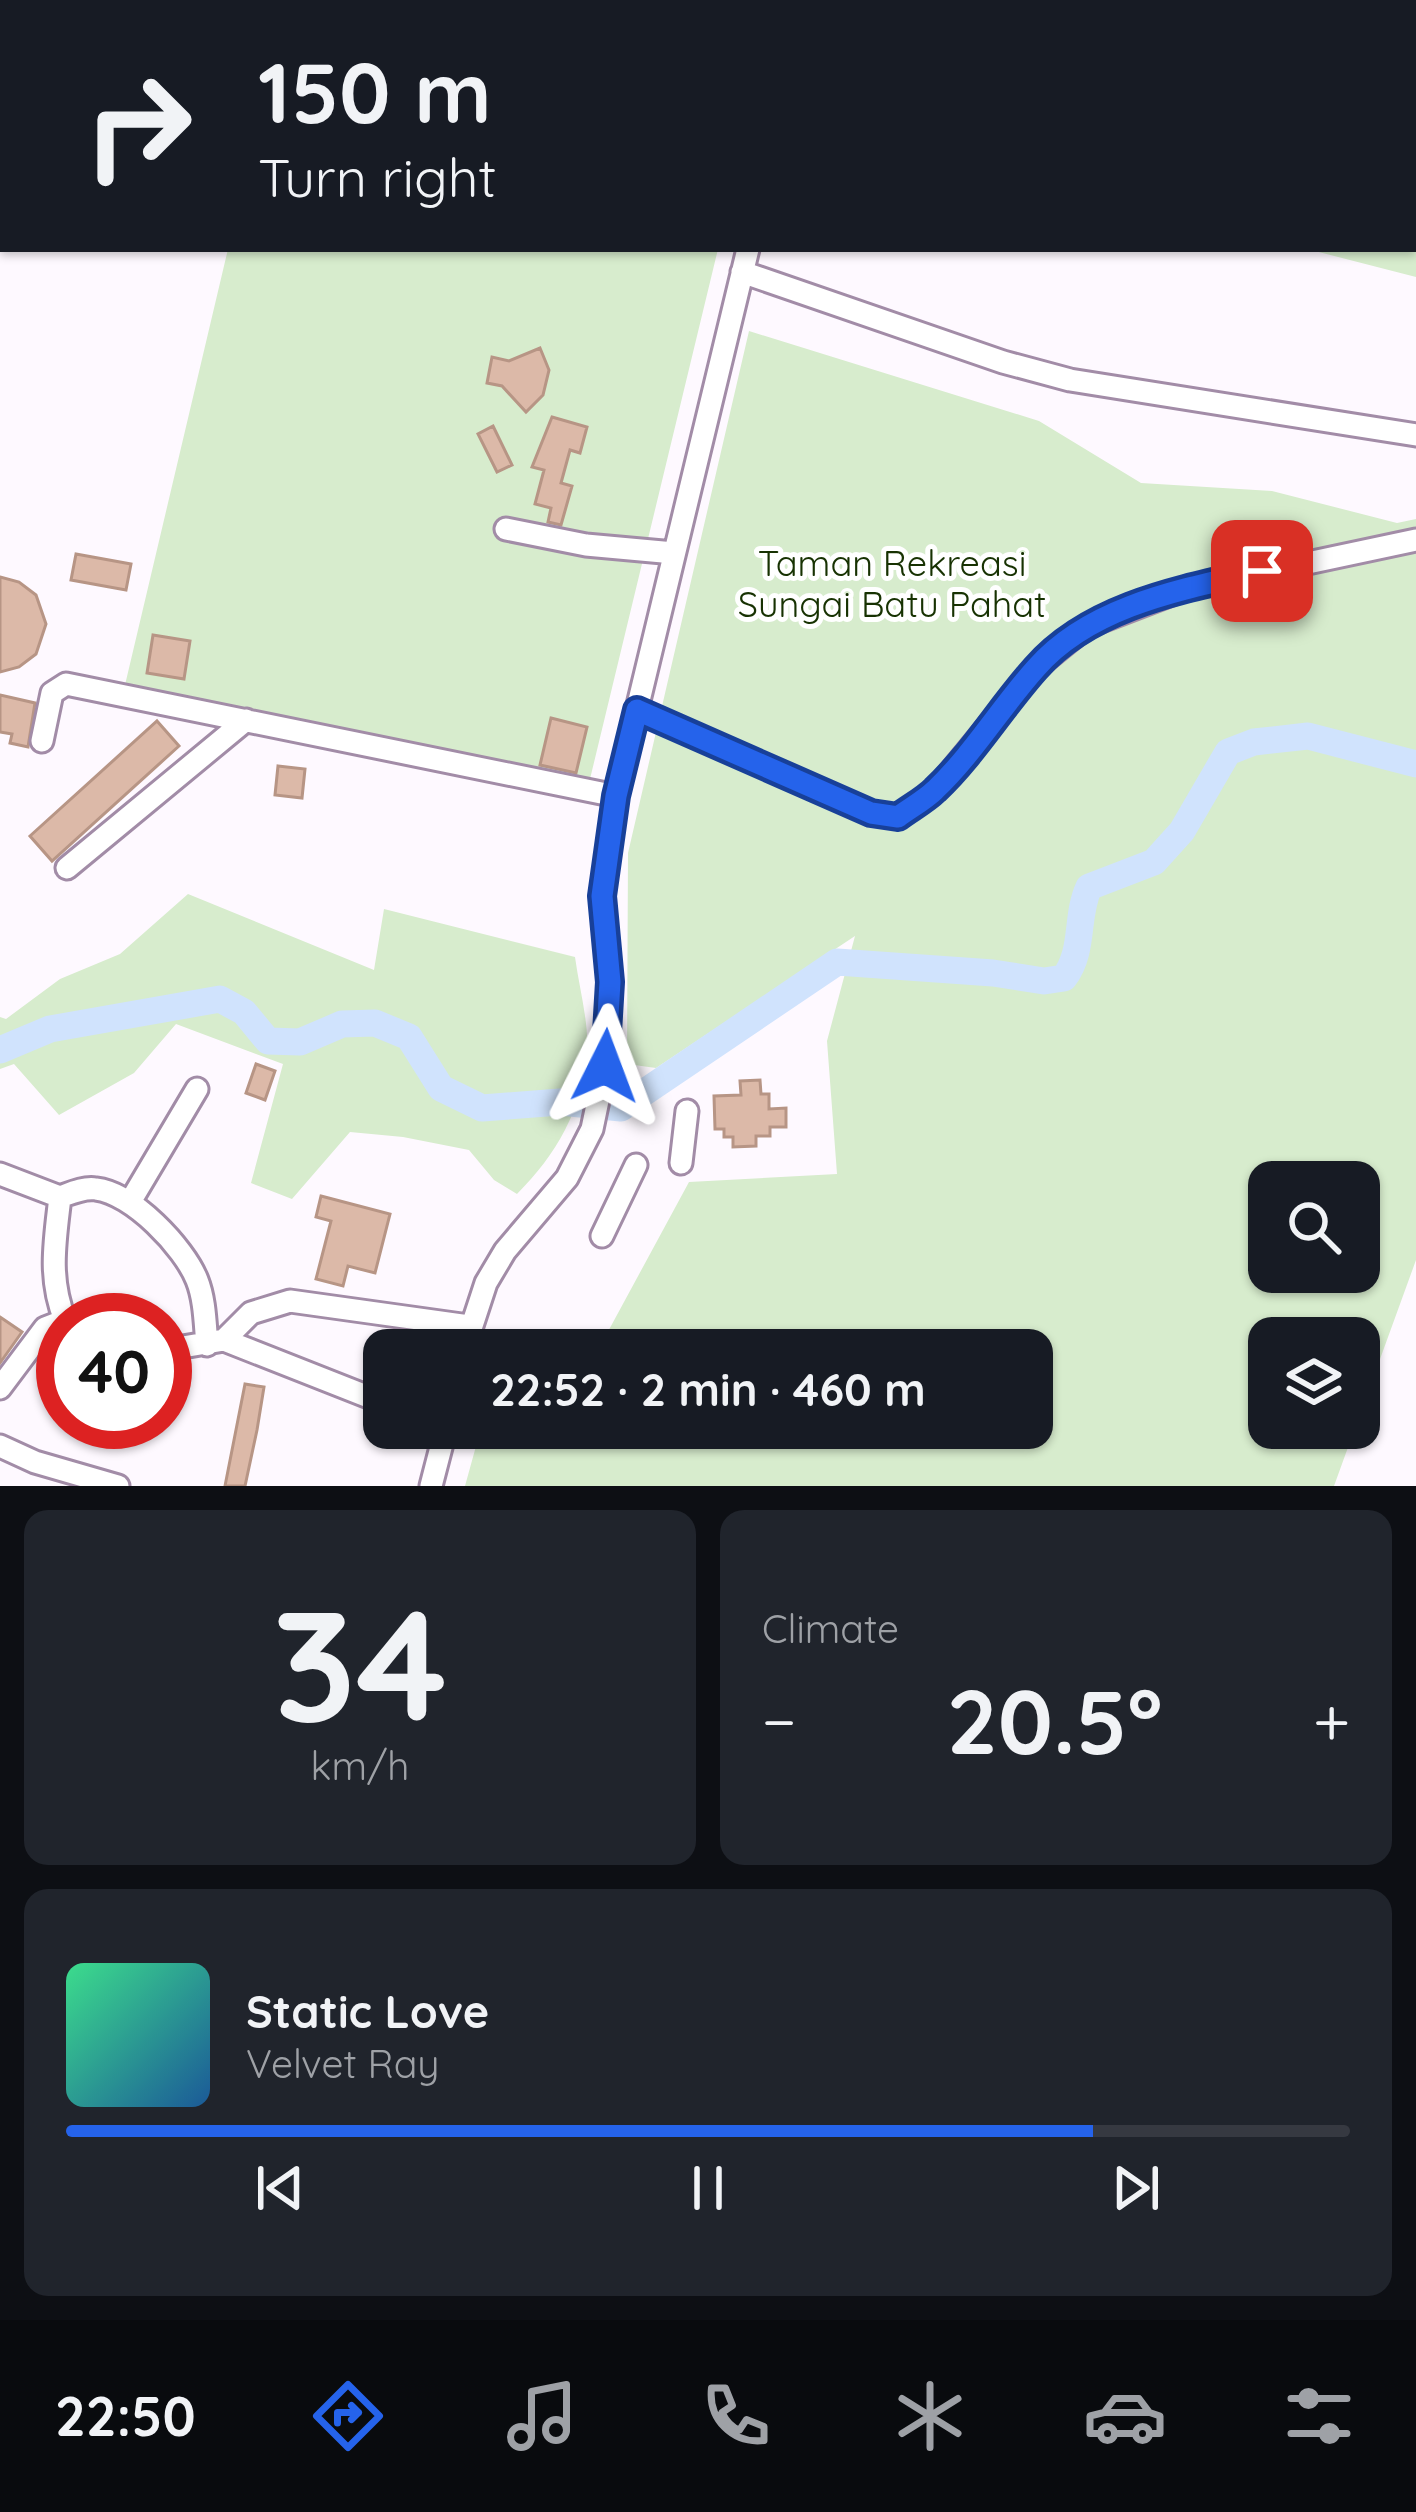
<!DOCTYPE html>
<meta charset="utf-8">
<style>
:root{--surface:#171b24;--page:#20242c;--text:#f1f3f6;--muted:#9ea1a6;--line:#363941;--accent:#2563eb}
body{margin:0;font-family:Quicksand,sans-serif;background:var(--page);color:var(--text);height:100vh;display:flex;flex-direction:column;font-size:45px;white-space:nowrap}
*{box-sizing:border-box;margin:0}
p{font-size:39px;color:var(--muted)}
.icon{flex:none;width:66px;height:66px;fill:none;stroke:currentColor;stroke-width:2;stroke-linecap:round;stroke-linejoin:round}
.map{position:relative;height:1486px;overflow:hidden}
.sheet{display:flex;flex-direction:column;gap:24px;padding:24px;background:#0d0f14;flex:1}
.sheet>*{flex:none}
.guide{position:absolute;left:0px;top:0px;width:1416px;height:252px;box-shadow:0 3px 9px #0004;background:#171b24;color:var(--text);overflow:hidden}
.controls{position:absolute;left:1248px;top:1161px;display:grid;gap:24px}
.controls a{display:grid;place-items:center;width:132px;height:132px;border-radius:24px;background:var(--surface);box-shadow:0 3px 9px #0004;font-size:60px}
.speed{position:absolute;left:36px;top:1293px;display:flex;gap:24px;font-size:60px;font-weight:700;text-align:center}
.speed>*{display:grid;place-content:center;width:156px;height:156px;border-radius:50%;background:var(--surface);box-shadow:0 3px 9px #0004;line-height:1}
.speed .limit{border:18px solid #d22;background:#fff;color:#111}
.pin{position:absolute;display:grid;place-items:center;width:102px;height:102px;color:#fff;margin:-51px;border-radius:24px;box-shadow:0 6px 18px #0006}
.me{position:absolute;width:132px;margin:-66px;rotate:3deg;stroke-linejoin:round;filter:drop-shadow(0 0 9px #0008)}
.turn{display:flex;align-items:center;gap:42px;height:252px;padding:0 60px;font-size:54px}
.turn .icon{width:156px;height:156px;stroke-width:2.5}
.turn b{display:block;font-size:84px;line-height:102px}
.big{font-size:90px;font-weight:700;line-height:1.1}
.sheet .card{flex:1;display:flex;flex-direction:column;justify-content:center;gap:18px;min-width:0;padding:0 42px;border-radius:24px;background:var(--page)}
.sheet .dial{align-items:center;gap:0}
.dial b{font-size:156px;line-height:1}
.song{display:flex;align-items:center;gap:36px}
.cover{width:144px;height:144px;border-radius:18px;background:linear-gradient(135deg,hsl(150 70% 55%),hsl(210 70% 35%))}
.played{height:12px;border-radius:6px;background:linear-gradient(90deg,var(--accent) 80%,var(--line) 80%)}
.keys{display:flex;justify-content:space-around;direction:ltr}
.heat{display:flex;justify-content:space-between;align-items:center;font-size:66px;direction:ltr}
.sheet .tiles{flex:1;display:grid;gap:24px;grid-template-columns:1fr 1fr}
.card:last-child{grid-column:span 2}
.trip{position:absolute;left:363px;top:1329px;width:690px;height:120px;border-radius:24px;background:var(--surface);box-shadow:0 3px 9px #0004;font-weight:700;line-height:120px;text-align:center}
.tabs{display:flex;height:192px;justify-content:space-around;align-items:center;background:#090b0e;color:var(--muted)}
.tabs .icon{width:84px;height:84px}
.tabs .active{color:var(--accent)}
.tabs b{font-size:54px;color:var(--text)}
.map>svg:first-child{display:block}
</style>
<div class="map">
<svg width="1416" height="1486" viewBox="0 0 1416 1486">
<rect width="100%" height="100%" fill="#fef9ff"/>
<path fill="#d7eccd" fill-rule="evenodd" d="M 1028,0 L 1416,0 L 1416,277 L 1307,249 L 1413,249 L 1413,3 L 1028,3 Z
M 228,249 L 718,249 L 590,779 L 125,685 Z
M 749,331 L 1039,421 L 1141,483 L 1272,491 L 1397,523 L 1416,519 L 1416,1260 L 1359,1417 L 1359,1338 L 1269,1338 L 1269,1428 L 1355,1428 L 1334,1486 L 465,1486 L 481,1428 L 1032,1428 L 1032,1350 L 598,1350 L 689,1182 L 837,1174 L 827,1041 L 855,936 L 656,1068 L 627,1064 L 628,853 ZM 1269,1182 L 1359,1182 L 1359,1272 L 1269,1272 Z
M 188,894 L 374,970 L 384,909 L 575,957 C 579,987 589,1022 587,1052 C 583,1109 556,1155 517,1194 L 494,1180 L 469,1150 L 403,1137 L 350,1132 L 292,1199 L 251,1183 L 283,1064 L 176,1024 L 134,1073 L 59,1115 L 14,1064 L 0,1069 L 0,1017 L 6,1019 L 60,979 L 120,954 Z"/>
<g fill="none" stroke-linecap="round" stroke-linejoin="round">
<path stroke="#d0e3fd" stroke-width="27" d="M 0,1050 L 50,1029 L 220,999 L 244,1012 L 268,1041 L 300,1042 L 342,1024 L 375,1023 L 409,1037 L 441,1088 L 482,1108 L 560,1102 L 621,1108 L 837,962 L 993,973 L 1044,981 L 1064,978 C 1085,950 1075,917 1089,887 L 1154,862 L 1182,831 L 1228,752 L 1254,742 L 1308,736 L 1416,764"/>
</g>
<path fill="#dcb9a8" stroke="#b79585" stroke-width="3" d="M 540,348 L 549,370 L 543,395 L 526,412 L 502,386 L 487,383 L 492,357 L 509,361 Z
M 552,417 L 587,427 L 580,453 L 570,450 L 561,483 L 572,486 L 561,525 L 548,522 L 551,508 L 535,504 L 544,470 L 532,467 Z
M 493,426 L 512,465 L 497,472 L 478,434 Z
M 76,554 L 131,564 L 126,590 L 71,580 Z
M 0,577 L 19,582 L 36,595 L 46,624 L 36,654 L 19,667 L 0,672 Z
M 153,635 L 190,641 L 184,679 L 147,673 Z
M 0,695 L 35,703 L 28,747 L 10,743 L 12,734 L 0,732 Z
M 551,718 L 587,727 L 576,773 L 540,765 Z
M 157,721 L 179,746 L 52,861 L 30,836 Z
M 278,766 L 305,769 L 302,798 L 275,795 Z
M 256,1064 L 275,1071 L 265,1100 L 246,1093 Z
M 760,1080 L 761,1094 L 769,1094 L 769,1109 L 786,1108 L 786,1127 L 770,1127 L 770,1136 L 756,1136 L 756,1146 L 733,1147 L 733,1137 L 724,1137 L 724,1129 L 715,1129 L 714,1096 L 741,1095 L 740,1081 Z
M 321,1196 L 390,1214 L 375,1273 L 348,1266 L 343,1286 L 316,1279 L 331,1221 L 316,1217 Z
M 0,1317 L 22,1332 L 0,1363 Z
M 245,1384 L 264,1387 L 257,1430 L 245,1486 L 225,1486 Z"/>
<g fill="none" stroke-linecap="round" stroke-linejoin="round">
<g stroke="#a28ca7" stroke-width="27">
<path id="minor" d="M 811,3 L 811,0
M 1007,3 L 1008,0
M 742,272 L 1003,362 L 1070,380 L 1416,435
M 506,529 L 586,545 L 674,553
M 637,710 L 871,813 L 898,817 L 934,792 L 1037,667 L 1086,627 L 1185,589 L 1416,540
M 42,741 L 52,693 L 66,684 L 616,796
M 67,868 L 246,720
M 681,1163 L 687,1111
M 0,1174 L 60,1197 C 55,1241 48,1278 65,1320
M 60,1197 C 71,1193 84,1187 96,1189 C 132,1193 184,1247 197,1280 C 205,1300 205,1324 207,1345
M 130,1202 L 197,1089
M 602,1236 L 636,1165
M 224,1340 L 251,1313 L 290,1301 L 469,1326
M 165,1350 L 224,1340 L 384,1403
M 464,1350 L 486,1283 L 505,1251 L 567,1178 L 592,1129 L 605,1067 L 610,982 L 602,896 L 616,796 L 748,249
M 0,1388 L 45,1328 L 63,1321
M 0,1446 L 35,1462 L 118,1486
M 431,1486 L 446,1428"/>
</g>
<use href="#minor" stroke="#fff" stroke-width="21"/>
</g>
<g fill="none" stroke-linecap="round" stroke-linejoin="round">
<g stroke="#184099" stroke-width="30">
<path id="route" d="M 605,1066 L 610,982 L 602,896 L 616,796 L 637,710 L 871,813 L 898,817 C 910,808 925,800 935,790 C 973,754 1001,707 1036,668 C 1091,605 1184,589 1262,571"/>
</g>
<use href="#route" stroke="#2563eb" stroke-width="21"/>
</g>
<g text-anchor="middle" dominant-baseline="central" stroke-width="10" stroke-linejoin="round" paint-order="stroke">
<g font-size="36" fill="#173202" stroke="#fff">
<text x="892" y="562">Taman Rekreasi<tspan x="892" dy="41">Sungai Batu Pahat</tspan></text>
</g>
</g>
</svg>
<div class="controls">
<a><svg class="icon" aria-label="search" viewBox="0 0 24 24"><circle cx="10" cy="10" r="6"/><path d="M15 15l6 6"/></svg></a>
<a><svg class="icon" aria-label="layers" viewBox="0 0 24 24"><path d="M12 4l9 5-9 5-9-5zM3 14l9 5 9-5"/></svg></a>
</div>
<div class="speed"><div class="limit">40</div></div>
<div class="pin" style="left:1262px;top:571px;background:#d93025"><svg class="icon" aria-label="arrive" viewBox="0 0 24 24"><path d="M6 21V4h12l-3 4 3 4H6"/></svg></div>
<svg class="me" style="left:605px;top:1066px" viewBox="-20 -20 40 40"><path d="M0-17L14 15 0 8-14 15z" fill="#2563eb" stroke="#fff" stroke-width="4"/></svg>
<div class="trip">22:52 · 2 min · 460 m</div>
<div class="guide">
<div class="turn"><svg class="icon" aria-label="right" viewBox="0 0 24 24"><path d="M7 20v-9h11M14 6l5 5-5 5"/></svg><div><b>150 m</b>Turn right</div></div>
</div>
</div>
<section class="sheet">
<div class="tiles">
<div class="card dial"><b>34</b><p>km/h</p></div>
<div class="card"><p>Climate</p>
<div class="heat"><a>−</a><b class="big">20.5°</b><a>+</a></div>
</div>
<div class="card">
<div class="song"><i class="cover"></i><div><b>Static Love</b><p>Velvet Ray</p></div></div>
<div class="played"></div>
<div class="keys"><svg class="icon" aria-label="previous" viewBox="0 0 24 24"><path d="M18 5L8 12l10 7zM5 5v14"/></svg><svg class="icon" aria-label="pause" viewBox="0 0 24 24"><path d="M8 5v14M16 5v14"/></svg><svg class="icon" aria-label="next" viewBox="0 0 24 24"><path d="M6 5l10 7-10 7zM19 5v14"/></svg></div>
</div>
</div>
</section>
<nav class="tabs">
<b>22:50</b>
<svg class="icon active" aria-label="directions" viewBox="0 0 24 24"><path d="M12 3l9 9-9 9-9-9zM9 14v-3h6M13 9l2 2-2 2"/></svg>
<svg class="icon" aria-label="music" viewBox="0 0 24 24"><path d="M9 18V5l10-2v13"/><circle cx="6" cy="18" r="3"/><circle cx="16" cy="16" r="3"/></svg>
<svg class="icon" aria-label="phone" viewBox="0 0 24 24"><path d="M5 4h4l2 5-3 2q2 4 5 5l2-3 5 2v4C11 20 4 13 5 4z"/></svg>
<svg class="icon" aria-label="climate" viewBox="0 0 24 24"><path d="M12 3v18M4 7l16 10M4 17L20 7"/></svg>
<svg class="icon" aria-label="car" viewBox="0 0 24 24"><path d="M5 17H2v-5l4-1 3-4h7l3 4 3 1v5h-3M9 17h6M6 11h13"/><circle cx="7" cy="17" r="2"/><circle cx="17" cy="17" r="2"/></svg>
<svg class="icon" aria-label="filters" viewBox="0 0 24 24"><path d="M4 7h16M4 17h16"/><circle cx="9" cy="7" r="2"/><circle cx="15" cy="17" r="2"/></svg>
</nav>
